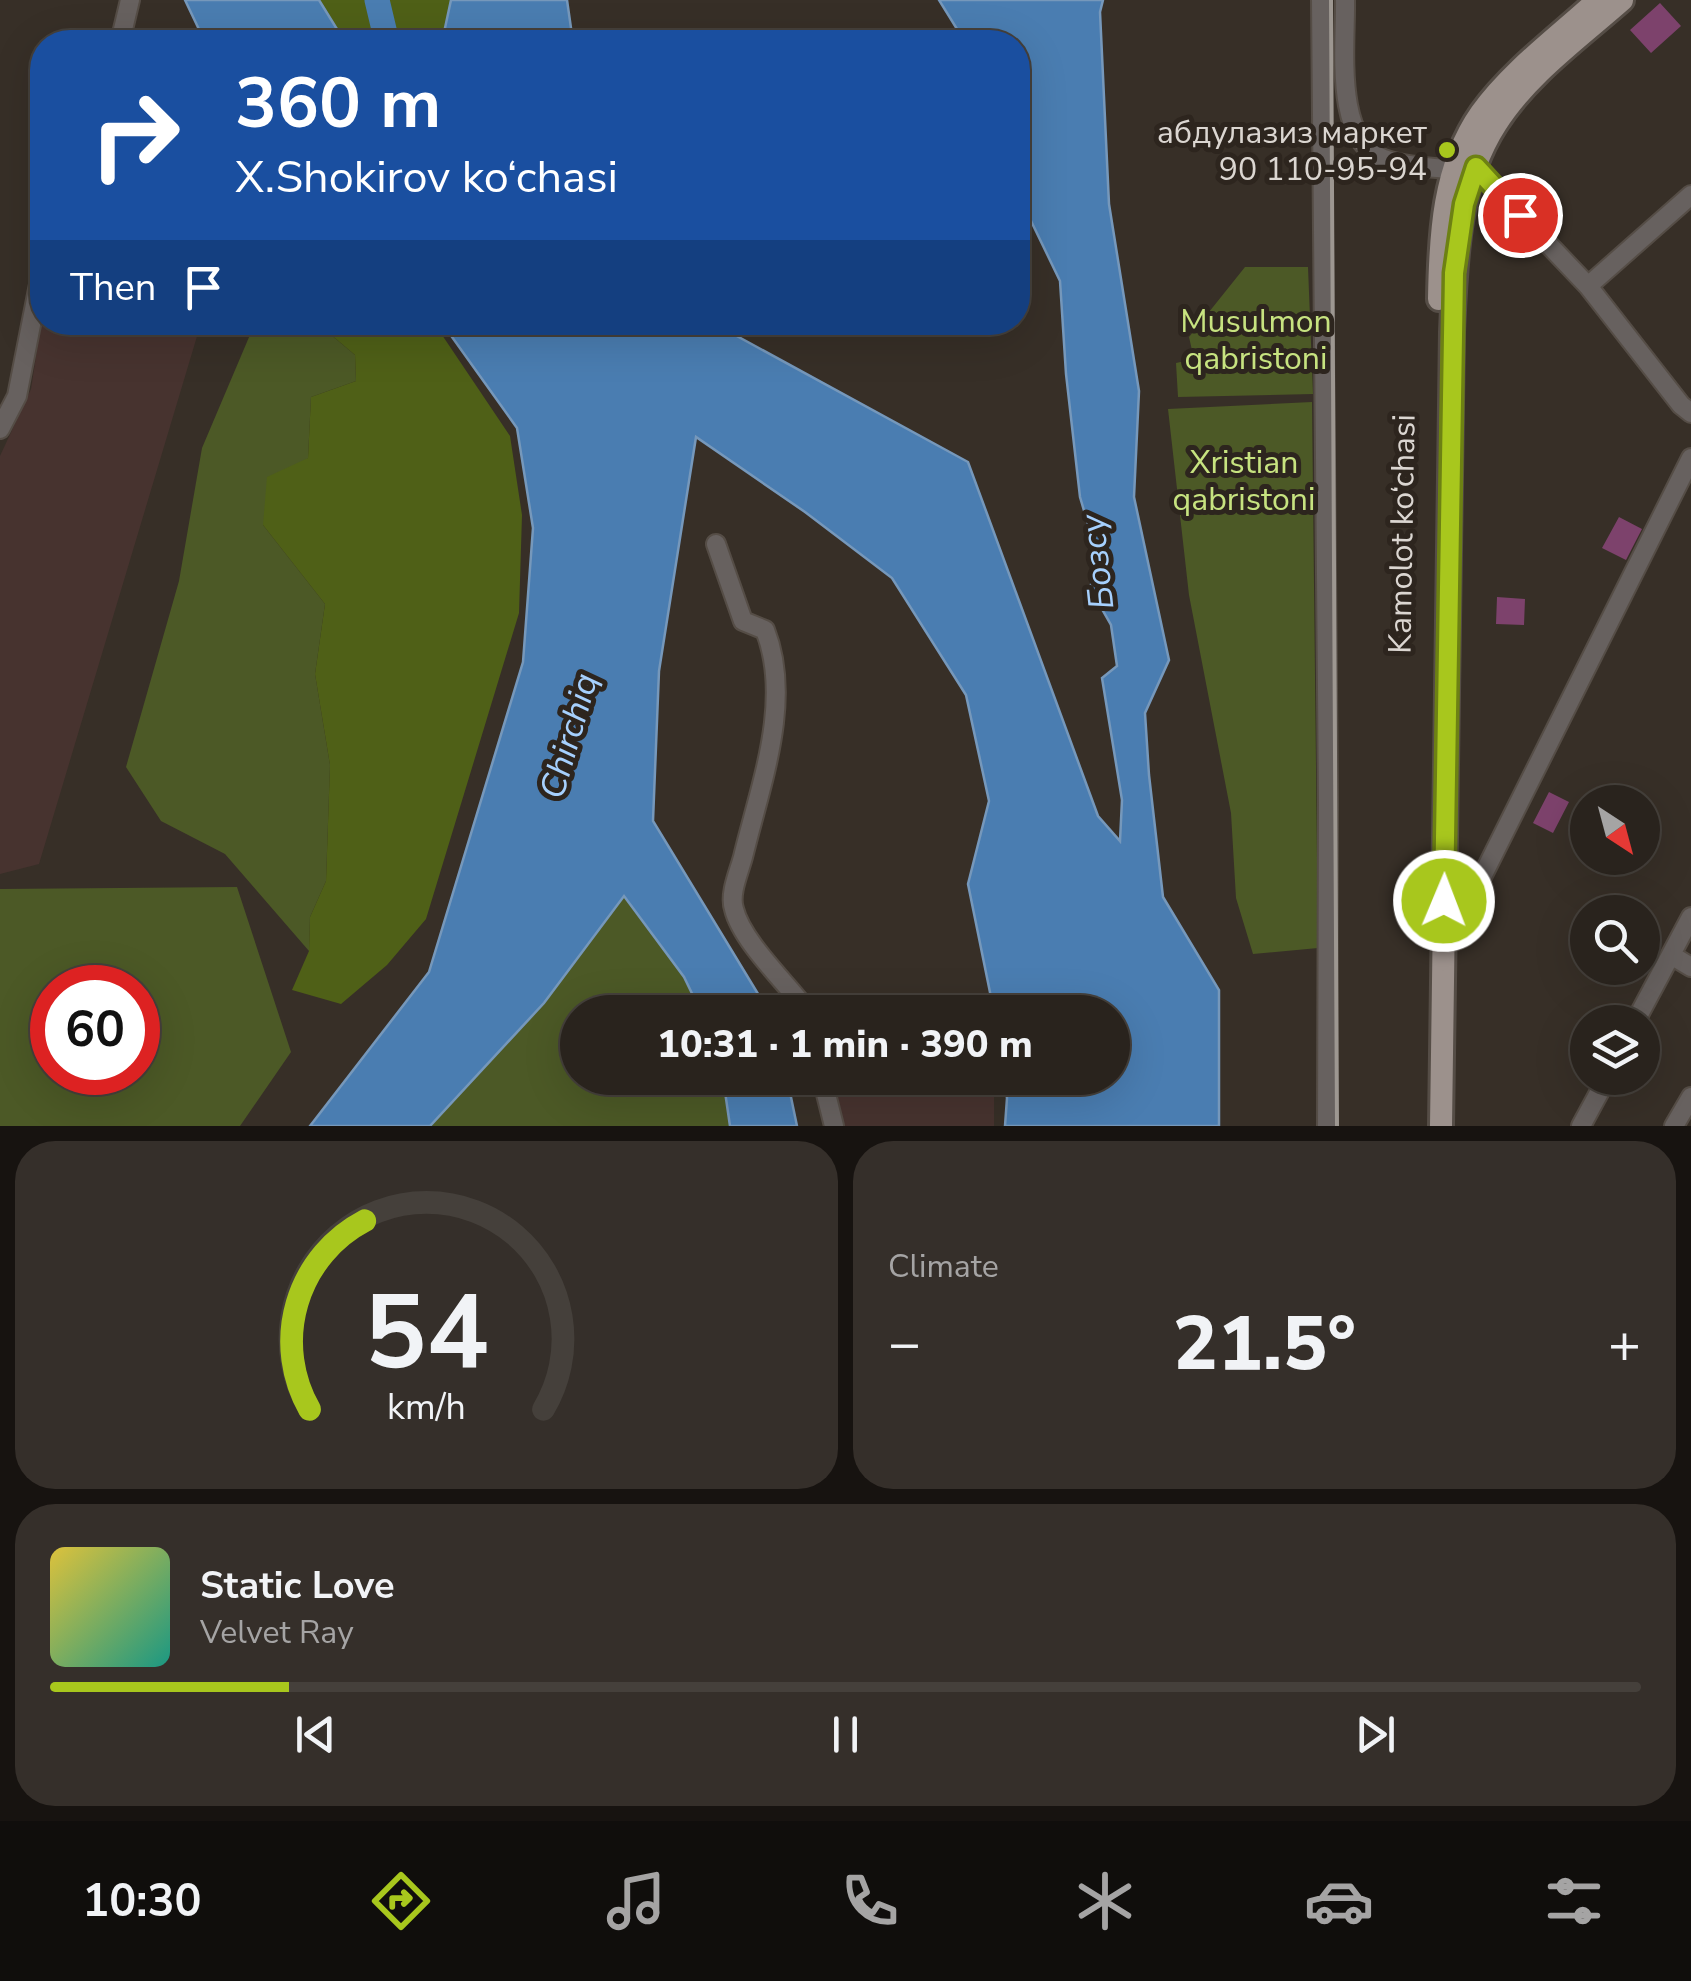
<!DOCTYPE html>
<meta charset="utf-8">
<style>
:root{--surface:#29231d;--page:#352f2a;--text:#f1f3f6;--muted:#a5a4a4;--line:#45403b;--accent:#a8c71d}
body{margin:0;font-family:"Nunito Sans",sans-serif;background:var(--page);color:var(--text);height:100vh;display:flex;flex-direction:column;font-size:38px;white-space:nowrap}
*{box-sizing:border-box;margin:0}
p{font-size:32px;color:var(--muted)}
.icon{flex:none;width:55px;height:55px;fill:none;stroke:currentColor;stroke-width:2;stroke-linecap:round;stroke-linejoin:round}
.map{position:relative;height:1126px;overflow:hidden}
.sheet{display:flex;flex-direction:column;gap:15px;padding:15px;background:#171310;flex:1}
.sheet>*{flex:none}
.banner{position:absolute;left:30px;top:30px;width:1000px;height:305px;border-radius:40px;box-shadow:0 10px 40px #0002,0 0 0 2px var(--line);background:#1a4fa0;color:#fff;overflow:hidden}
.needle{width:65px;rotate:144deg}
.buttons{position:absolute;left:1570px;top:785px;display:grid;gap:20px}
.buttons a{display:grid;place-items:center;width:90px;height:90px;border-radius:50%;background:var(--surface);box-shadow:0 10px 40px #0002,0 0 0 2px var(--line);font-size:50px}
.speed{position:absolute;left:30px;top:965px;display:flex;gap:20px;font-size:50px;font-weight:700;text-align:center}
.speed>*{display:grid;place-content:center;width:130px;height:130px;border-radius:50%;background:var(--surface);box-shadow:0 10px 40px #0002,0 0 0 2px var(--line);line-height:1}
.speed .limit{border:15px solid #d22;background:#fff;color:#111}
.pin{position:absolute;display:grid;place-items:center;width:85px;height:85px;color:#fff;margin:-42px;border:5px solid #fff;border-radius:50%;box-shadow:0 2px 10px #0007}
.me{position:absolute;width:110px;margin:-55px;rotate:1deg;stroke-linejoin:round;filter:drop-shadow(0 0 8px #0008)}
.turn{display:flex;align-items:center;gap:35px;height:210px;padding:0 40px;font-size:45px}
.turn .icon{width:130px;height:130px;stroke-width:2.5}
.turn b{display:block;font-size:70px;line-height:85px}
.then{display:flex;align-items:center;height:95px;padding:0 40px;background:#0003;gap:20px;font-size:38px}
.big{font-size:75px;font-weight:800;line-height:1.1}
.sheet .tile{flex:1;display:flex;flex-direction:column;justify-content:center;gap:15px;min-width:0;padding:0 35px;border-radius:40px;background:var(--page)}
.sheet .dial{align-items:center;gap:0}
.dial svg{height:260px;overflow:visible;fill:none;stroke:var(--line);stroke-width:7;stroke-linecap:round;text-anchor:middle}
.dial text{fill:var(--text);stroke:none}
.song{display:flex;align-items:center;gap:30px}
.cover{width:120px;height:120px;border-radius:15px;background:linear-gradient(135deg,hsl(50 70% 55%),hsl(170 70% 35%))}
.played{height:10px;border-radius:5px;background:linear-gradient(90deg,var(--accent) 15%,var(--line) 15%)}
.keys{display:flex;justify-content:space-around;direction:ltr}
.heat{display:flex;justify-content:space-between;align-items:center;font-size:55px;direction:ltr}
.sheet .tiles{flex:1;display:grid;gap:15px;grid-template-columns:1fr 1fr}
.tile:last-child{grid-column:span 2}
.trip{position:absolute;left:560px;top:995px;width:570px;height:100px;border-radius:50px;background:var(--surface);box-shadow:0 10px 40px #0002,0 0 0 2px var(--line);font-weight:800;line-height:100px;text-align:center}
.menu{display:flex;height:160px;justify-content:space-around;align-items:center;background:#100e0c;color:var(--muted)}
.menu .icon{width:70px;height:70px}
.menu .selected{color:var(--accent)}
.menu b{font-size:45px;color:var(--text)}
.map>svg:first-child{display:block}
</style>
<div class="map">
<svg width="1691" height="1126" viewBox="0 0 1691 1126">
<rect width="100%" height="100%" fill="#372f27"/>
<path fill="#47332f" d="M 42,317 L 42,322 L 201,323 L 39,864 L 0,874 L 0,456 L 31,389 Z
M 843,1078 L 994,1078 L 994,1126 L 833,1126 L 831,1082 Z"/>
<path fill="#4c5926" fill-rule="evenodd" d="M 1245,267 L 1308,267 L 1313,394 L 1178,397 L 1176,363 L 1194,359 L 1189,337 Z
M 255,323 L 317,323 L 355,355 L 356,381 L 311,397 L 308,458 L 263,525 L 325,604 L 315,674 L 330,765 L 326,881 L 310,917 L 309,951 L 225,854 L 161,821 L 126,767 L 179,581 L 202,448 Z
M 1312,402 L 1318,948 L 1253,954 L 1236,898 L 1231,813 L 1189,595 L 1168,409 Z
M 237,887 L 291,1052 L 240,1126 L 0,1126 L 0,889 ZM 52,988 L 138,988 L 138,1072 L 52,1072 Z
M 624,895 L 684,977 L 701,1012 L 578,1012 L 578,1078 L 723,1078 L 730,1126 L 430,1126 L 543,1003 Z"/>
<path fill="#4f6017" d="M 319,0 L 451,0 L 442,42 L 345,42 Z
M 317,323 L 434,323 L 510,436 L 522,515 L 519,613 L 426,919 L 387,965 L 341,1004 L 292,990 L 309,951 L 310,917 L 326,881 L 330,765 L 315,674 L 325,604 L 263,525 L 267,477 L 308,458 L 311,397 L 356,381 L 355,355 Z"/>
<path fill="#4a7db1" stroke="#7698bb" stroke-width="2.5" d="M 185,0 L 319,0 L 345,42 L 205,42 Z
M 451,0 L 567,0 L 573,42 L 442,42 Z
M 939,0 L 1103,0 L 1100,12 L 1109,204 L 1139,391 L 1134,497 L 1169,660 L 1145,713 L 1149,775 L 1163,897 L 1219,990 L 1219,1126 L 1005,1126 L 1007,1098 L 1004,1078 L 1112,1078 L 1112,1012 L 994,1012 L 968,884 L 989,801 L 966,695 L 892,578 L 805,512 L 696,437 L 659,671 L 653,821 L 769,1012 L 701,1012 L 684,977 L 624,896 L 544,1003 L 430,1126 L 310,1126 L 429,972 L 523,662 L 533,528 L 517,428 L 442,323 L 713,323 L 968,462 L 1098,816 L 1120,841 L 1122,800 L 1102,678 L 1117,666 L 1111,625 L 1090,588 L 1098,558 L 1080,497 L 1066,374 L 1060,281 L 1018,194 L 1018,42 L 965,42 Z
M 723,1078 L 787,1078 L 797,1126 L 730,1126 Z"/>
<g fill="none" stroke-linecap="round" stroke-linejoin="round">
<path stroke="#4a7db1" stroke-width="25" d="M 377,0 L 387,42"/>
</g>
<path fill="#7d426c" d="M 1660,3 L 1681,26 L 1651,53 L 1630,30 Z
M 1619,517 L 1642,529 L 1626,560 L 1602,548 Z
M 1497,597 L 1525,599 L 1524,625 L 1496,624 Z
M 1549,792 L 1569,802 L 1553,833 L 1533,823 Z"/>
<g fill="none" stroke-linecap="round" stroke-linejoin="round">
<g stroke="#554d46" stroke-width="22">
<path id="minor" d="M 1321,0 L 1328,803 L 1327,1126
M 1345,0 C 1346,44 1333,141 1384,159 C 1405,167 1432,167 1454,170
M 120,42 L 130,0
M 1475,167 L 1588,286 L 1681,405 L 1691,413
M 1588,286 L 1691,195
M 0,429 L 17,396 L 42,269
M 716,544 L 743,621 L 765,630 C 793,701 760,786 743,857 C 739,872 729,894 734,909 C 741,939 782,979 801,1003 L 804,1012
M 1444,939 L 1453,935 L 1691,458
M 1671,955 L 1691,967
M 1635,1022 L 1691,917
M 822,1078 L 834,1126
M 1581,1126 L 1607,1078
M 1674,1126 L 1691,1097"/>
</g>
<g stroke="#554d46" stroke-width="28">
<path id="major" d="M 1439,299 C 1440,236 1443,167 1481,113 C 1512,70 1559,36 1598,0
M 1441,1126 L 1452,332 C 1455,262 1457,184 1496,124 C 1527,75 1579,38 1622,0"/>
</g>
<use href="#minor" stroke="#67615f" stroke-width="18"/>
<use href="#major" stroke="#9c918c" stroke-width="22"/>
<path stroke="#9d9791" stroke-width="4" d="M 1331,0 L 1337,1126"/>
</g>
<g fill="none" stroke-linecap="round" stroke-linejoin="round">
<g stroke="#6d8113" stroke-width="25">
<path id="route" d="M 1444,901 L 1454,273 L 1464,204 L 1476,167 L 1520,215"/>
</g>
<use href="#route" stroke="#a8c71d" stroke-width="18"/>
</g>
<circle fill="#a8c71d" stroke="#2d251e" stroke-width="4" cx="1447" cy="150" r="10"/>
<g text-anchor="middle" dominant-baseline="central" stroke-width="10" stroke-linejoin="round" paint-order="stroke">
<g font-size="32" fill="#dbd6d1" stroke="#2d251e" text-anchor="end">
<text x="1427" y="132">абдулазиз маркет<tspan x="1427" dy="37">90 110-95-94</tspan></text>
</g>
<g font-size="32" fill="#c7e380" stroke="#2d251e">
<text x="1256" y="321">Musulmon<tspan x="1256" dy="37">qabristoni</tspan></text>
<text x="1244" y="462">Xristian<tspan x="1244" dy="37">qabristoni</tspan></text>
</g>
<g font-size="32" fill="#dbd6d1" stroke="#2d251e">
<text transform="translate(1402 534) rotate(-89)">Kamolot ko‘chasi</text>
</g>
<g font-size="35" font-style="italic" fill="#a6d0fd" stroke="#2d251e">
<text transform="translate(1097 562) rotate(-96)">Бозсу</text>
<text transform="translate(569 736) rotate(-74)">Chirchiq</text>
</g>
</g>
</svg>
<div class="buttons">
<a><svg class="needle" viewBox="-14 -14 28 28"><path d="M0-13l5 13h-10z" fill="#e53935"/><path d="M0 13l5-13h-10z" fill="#a5a4a4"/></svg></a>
<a><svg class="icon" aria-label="search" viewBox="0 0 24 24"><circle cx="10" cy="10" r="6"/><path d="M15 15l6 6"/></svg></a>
<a><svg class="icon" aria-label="layers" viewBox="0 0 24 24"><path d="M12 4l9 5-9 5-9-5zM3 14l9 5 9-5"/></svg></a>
</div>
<div class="speed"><div class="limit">60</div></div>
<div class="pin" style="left:1520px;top:215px;background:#d93025"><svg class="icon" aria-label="arrive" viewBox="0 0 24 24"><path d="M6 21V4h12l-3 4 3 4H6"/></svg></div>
<svg class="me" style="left:1444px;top:901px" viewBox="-20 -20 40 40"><circle r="17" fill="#a8c71d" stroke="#fff" stroke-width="3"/><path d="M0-11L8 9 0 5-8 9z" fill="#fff"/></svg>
<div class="trip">10:31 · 1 min · 390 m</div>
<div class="banner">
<div class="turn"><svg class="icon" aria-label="right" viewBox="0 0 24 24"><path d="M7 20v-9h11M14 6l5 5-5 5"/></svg><div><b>360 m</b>X.Shokirov ko‘chasi</div></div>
<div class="then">Then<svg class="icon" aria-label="arrive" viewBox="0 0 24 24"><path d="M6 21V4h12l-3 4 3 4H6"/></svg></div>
</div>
</div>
<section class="sheet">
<div class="tiles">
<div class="tile dial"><svg viewBox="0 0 100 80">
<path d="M14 69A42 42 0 1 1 86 69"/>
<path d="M14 69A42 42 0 0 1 31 11" stroke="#a8c71d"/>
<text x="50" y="56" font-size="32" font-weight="700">54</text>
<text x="50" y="72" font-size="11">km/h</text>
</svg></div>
<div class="tile"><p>Climate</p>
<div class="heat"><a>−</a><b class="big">21.5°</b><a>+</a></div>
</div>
<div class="tile">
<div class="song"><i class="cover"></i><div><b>Static Love</b><p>Velvet Ray</p></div></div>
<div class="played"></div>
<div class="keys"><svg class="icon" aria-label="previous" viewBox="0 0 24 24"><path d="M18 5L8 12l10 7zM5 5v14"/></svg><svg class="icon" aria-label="pause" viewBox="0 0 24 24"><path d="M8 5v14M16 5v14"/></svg><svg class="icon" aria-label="next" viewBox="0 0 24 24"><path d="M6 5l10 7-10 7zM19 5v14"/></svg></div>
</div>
</div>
</section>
<nav class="menu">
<b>10:30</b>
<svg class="icon selected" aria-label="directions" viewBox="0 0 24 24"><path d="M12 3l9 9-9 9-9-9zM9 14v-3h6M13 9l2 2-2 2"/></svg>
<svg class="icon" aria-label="music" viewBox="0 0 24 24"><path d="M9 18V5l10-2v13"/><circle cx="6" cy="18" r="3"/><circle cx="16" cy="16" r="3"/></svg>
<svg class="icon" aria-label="phone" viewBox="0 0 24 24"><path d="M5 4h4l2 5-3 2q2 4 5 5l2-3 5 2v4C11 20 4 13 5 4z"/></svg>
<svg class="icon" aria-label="climate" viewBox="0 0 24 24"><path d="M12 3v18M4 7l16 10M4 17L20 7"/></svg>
<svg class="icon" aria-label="car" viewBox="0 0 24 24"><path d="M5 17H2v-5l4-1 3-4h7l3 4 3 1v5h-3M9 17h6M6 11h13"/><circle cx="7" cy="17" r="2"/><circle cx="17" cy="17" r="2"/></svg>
<svg class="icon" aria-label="filters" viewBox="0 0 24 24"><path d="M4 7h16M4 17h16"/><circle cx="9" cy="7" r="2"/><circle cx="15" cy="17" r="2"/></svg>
</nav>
